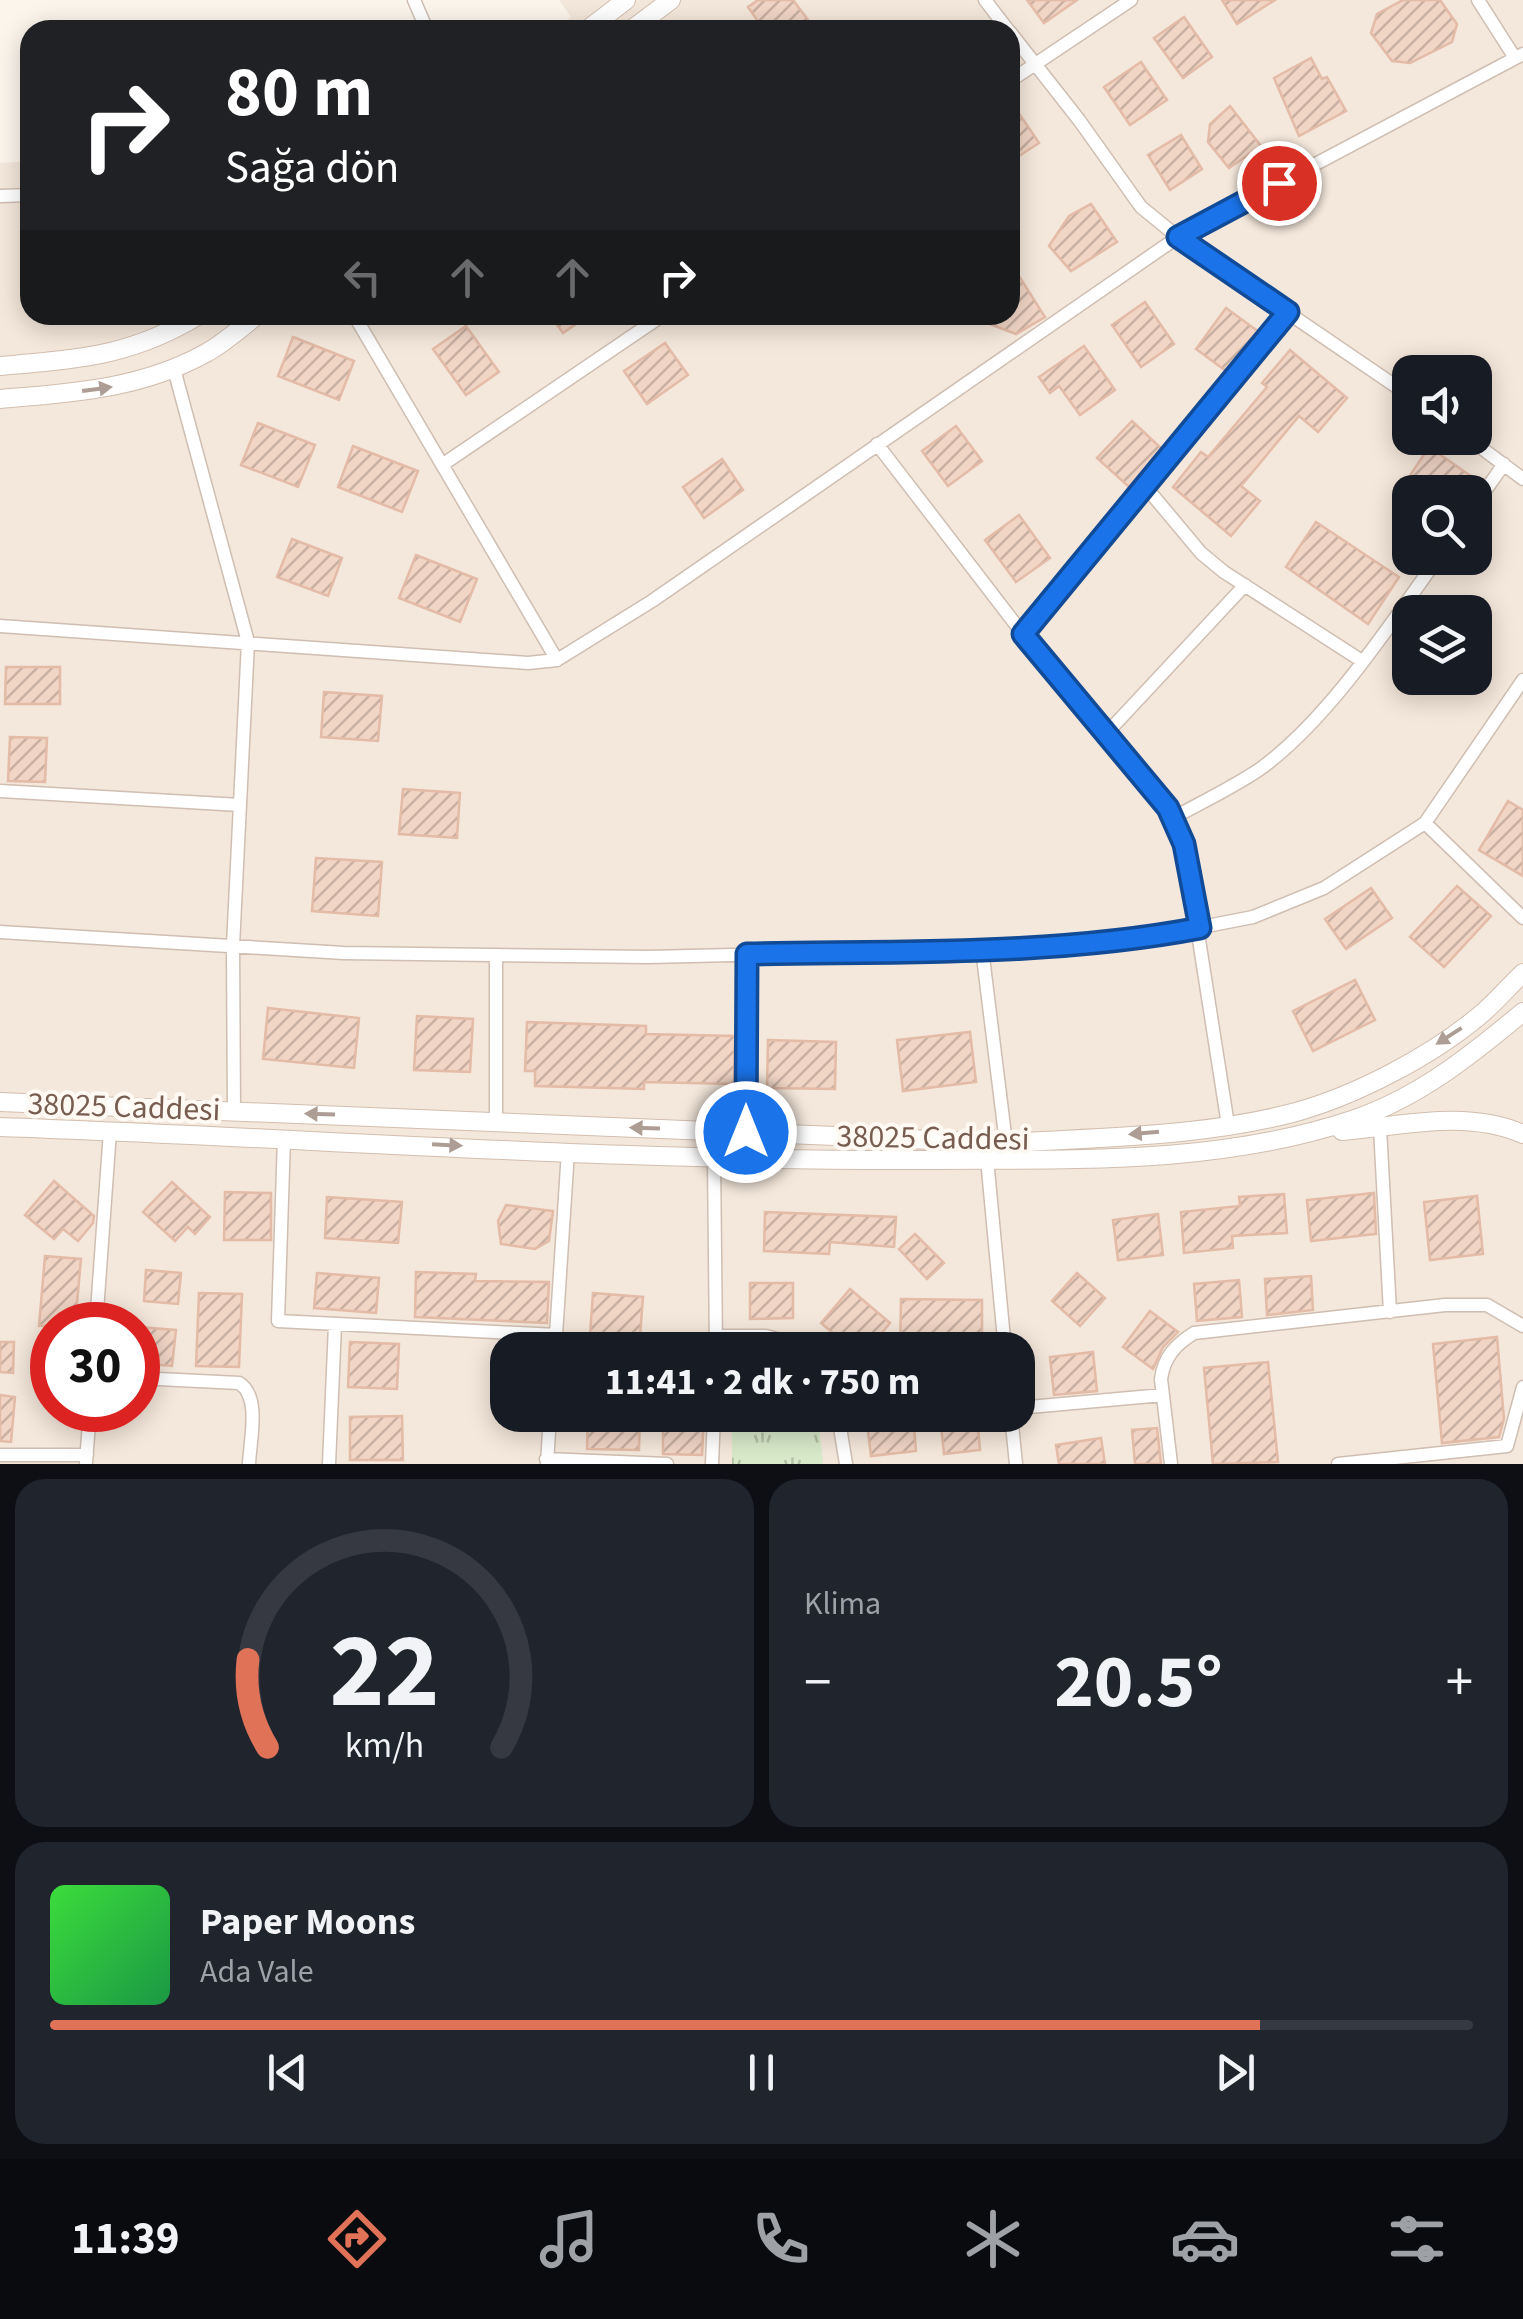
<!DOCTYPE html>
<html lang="tr">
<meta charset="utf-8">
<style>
:root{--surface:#171b24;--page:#20242c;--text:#f1f3f6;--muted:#9ea1a6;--line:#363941;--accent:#e07257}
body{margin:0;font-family:"Source Sans 3",sans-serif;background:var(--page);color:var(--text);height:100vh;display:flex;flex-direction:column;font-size:38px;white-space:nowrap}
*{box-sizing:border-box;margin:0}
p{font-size:32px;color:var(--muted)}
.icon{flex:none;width:55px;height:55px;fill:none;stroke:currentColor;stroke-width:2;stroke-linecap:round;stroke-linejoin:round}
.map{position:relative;height:1464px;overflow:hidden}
.sheet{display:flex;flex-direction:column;gap:15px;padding:15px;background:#0d0f14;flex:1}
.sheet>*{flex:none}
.banner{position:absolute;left:20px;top:20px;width:1000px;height:305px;border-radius:30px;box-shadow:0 5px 25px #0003;background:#202124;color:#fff;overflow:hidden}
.fabs{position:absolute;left:1392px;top:355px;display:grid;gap:20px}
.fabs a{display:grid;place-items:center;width:100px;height:100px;border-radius:20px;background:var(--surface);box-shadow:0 5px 25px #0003;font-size:50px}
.speed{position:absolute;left:30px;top:1302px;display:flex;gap:20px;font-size:50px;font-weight:700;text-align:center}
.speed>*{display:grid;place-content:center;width:130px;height:130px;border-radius:50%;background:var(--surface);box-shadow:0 5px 25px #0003;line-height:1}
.speed .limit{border:15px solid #d22;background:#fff;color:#111}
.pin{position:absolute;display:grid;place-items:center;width:85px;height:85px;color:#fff;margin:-42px;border:5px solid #fff;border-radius:50%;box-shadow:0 2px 10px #0007}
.me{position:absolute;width:110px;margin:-55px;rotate:0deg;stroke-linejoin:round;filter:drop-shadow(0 0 8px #0008)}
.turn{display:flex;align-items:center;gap:35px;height:210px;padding:0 40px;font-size:45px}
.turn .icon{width:130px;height:130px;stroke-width:2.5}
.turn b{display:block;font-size:70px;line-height:85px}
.lanes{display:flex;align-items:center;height:95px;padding:0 40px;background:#0003;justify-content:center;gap:50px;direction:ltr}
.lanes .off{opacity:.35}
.big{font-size:75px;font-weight:700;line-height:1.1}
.sheet .widget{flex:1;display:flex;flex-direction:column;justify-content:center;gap:15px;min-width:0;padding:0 35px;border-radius:30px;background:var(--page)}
.sheet .dial{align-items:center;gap:0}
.dial svg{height:260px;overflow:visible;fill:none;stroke:var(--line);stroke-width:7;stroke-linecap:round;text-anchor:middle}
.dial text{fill:var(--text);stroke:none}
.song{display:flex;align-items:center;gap:30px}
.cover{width:120px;height:120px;border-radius:15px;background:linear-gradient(135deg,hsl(120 70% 55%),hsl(140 70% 35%))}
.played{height:10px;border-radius:5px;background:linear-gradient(90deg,var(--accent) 85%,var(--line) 85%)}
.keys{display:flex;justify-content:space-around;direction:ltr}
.heat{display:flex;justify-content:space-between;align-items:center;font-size:55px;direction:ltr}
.sheet .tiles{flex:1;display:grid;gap:15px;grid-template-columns:1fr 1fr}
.widget:last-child{grid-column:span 2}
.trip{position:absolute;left:490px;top:1332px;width:545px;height:100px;border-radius:30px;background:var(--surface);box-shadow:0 5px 25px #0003;font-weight:700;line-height:100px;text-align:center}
.menu{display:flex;height:160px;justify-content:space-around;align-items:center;background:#090b0e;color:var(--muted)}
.menu .icon{width:70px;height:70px}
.menu .current{color:var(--accent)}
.menu b{font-size:45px;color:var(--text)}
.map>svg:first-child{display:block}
</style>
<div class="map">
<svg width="1523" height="1464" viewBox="0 0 1523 1464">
<defs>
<pattern id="park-tufts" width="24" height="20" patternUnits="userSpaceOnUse" patternTransform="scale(2.5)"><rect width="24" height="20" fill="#d8eaca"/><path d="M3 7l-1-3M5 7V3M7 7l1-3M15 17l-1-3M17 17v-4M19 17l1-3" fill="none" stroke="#b4c1a6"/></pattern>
<pattern id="building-hatch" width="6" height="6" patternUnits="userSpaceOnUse" patternTransform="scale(2.5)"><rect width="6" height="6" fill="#f1d5c5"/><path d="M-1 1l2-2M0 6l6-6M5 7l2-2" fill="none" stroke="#c8b0a2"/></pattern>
</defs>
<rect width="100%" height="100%" fill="#fcf5ec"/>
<path fill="#f4e7db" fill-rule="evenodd" d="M 559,0 L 1523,0 L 1523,1464 L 0,1464 L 0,163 L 30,161 L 30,315 L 1010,315 L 1010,30 L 555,30 L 571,17 ZM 1410,372 L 1475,372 L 1475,438 L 1410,438 ZM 1410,492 L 1475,492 L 1475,558 L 1410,558 ZM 1410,612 L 1475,612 L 1475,678 L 1410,678 ZM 52,1325 L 138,1325 L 138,1410 L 52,1410 ZM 508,1350 L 1018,1350 L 1018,1415 L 508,1415 Z"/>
<path fill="url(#park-tufts)" d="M 732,1415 L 818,1415 L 823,1464 L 732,1464 Z"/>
<path fill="url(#building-hatch)" stroke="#e3bba6" stroke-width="2.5" d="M 758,0 L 793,0 L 808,20 L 794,30 L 764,30 L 748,7 Z
M 1027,0 L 1077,0 L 1044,23 Z
M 1222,0 L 1275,0 L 1237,24 Z
M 1403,0 L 1440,0 L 1457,24 L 1452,42 L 1410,63 L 1392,61 L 1371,33 L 1377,14 Z
M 1184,17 L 1212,57 L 1183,78 L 1154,38 Z
M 1311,58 L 1322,79 L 1327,77 L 1346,111 L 1299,136 L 1274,78 Z
M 1141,62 L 1167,100 L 1130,125 L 1104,87 Z
M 1010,100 L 1039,143 L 1010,162 Z
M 1230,106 L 1261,146 L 1229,168 L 1208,142 L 1210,124 Z
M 1181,135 L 1202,169 L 1170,190 L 1148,155 Z
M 1091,204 L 1117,242 L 1071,271 L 1049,246 L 1069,216 Z
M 1010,262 L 1045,317 L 1016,334 L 969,316 L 1010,315 Z
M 1145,302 L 1174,344 L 1141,367 L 1112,325 Z
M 1226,308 L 1259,332 L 1226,371 L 1196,349 Z
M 550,315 L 589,315 L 563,333 Z
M 466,326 L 499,372 L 466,395 L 433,349 Z
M 293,337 L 354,361 L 339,400 L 278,376 Z
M 665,343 L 688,375 L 647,404 L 624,371 Z
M 1084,346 L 1115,390 L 1080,415 L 1059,386 L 1050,393 L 1039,377 Z
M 1290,350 L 1347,398 L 1318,432 L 1299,416 L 1241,486 L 1260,501 L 1231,536 L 1173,487 L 1201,452 L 1208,457 L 1267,387 L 1262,383 Z
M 1132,421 L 1162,449 L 1129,487 L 1097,458 Z
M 258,423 L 315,445 L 298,487 L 241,465 Z
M 956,426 L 982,461 L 948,486 L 922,451 Z
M 353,446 L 418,471 L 402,512 L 338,487 Z
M 1429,447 L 1474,478 L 1465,492 L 1399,492 Z
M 722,459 L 743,490 L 704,518 L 683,487 Z
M 1019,515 L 1050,558 L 1016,582 L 985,540 Z
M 1316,522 L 1399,577 L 1368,624 L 1286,567 Z
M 292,539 L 342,558 L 328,596 L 277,577 Z
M 416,555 L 477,579 L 460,622 L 399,598 Z
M 6,667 L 60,667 L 60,704 L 5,704 Z
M 324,692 L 382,696 L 378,741 L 321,737 Z
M 10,737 L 47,738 L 45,782 L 8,781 Z
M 403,789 L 460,793 L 457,838 L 399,834 Z
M 1508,801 L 1523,810 L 1523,876 L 1479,850 Z
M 316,858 L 382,862 L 378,916 L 312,911 Z
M 1457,886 L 1491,916 L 1444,967 L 1410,937 Z
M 1371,888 L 1392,918 L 1346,949 L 1325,919 Z
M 1355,980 L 1375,1020 L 1313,1051 L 1293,1011 Z
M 268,1008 L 359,1018 L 354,1068 L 263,1059 Z
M 417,1016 L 473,1019 L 470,1072 L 414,1070 Z
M 527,1022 L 646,1026 L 646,1034 L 735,1036 L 734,1084 L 644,1082 L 644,1089 L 535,1086 L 535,1071 L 525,1071 Z
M 970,1032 L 976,1082 L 903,1091 L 897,1040 Z
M 768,1040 L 836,1042 L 835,1089 L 767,1088 Z
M 54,1181 L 94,1216 L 93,1223 L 78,1241 L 63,1229 L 54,1239 L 25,1215 Z
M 172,1182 L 210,1217 L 195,1234 L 188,1227 L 175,1241 L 143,1212 Z
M 225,1192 L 271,1193 L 271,1240 L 224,1240 Z
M 1374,1193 L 1376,1234 L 1311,1241 L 1307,1200 Z
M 1284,1194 L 1287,1233 L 1232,1236 L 1233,1248 L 1184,1253 L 1181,1212 L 1240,1206 L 1239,1197 Z
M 1477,1196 L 1483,1254 L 1430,1260 L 1424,1202 Z
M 327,1197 L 402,1202 L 398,1243 L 325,1238 Z
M 506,1205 L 553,1211 L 549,1241 L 535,1249 L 501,1244 L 498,1221 Z
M 765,1212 L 896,1217 L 894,1247 L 830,1242 L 829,1254 L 764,1251 Z
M 1158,1214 L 1163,1255 L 1118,1260 L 1113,1220 Z
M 915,1234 L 944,1263 L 927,1279 L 899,1249 Z
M 45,1256 L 81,1259 L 75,1325 L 39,1326 Z
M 146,1270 L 181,1273 L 178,1304 L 144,1301 Z
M 416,1272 L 476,1274 L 475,1281 L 549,1282 L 547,1323 L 415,1317 Z
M 317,1273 L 379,1278 L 376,1313 L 314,1308 Z
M 1077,1273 L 1105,1298 L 1080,1326 L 1052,1301 Z
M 1311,1276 L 1313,1310 L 1267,1315 L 1265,1279 Z
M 1239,1280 L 1242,1317 L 1197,1321 L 1194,1284 Z
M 750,1283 L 793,1283 L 793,1318 L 750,1319 Z
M 850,1289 L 890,1323 L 868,1350 L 853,1350 L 821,1323 Z
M 199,1293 L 242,1294 L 239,1367 L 196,1366 Z
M 593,1293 L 643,1297 L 639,1350 L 589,1349 Z
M 901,1299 L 982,1300 L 982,1350 L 900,1350 Z
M 1150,1311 L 1178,1332 L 1163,1347 L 1153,1369 L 1123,1347 Z
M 138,1327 L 176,1330 L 172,1366 L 138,1363 Z
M 1497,1337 L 1504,1419 L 1499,1437 L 1442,1443 L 1433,1344 Z
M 0,1342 L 14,1342 L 13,1373 L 0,1372 Z
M 350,1342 L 399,1344 L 397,1389 L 348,1387 Z
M 1093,1352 L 1097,1391 L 1054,1395 L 1050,1357 Z
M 1268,1362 L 1278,1462 L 1213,1464 L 1204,1368 Z
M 0,1395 L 15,1397 L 11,1442 L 0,1441 Z
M 588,1415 L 640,1415 L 639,1450 L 587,1449 Z
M 663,1415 L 704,1415 L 702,1455 L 663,1454 Z
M 866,1415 L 913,1415 L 916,1451 L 871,1456 Z
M 940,1415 L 977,1415 L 980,1450 L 944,1454 Z
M 402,1416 L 403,1460 L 350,1460 L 350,1417 Z
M 1157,1428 L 1161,1464 L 1135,1464 L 1132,1430 Z
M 1101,1438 L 1105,1464 L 1059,1464 L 1056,1445 Z"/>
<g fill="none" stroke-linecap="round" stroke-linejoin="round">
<g stroke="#cfbeb1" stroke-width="15">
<path id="street" d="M 414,0 L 427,30
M 985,0 L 1008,30
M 1478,0 L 1515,58
M 1010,32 L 1079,120 L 1141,207 L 1184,242 L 1410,396
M 1010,81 L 1131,0
M 0,196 L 30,195
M 354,315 L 557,660
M 174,369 L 248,642 L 233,946 L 234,1111
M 1468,438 L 1523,479
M 877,444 L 1023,634 L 1168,809 L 1184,844 L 1228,1125
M 442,465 L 663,315
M 1145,486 L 1201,553 L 1224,572 L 1362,661
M 1475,505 L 1504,464
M 0,626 L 528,663 L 557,660 L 652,601 L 1178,237 L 1523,54
M 1023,634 L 1288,312
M 1106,734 L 1245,585
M 0,791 L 240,805
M 1173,818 C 1202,802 1232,788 1260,769 C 1328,720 1389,626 1438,558
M 1425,823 L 1523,918
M 0,932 L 344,953 L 648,957 L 982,949 L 1135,940 L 1253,917 L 1324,888 L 1425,823 L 1523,680
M 982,949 L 1006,1143
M 496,1122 L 496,955
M 1380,1128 L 1390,1312
M 747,1132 L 747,954
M 284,1138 L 278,1321 L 557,1335
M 714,1157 L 716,1350
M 987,1159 L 1005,1350
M 96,1325 L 110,1131
M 716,1336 L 766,1336 L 818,1350
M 555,1350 L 568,1151
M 138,1378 L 239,1383 C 261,1396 250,1440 249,1464
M 1018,1408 L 1163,1395
M 838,1415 L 846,1464
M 1011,1415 L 1016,1464
M 0,1455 L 87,1455
M 546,1459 L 667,1464
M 86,1462 L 90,1410
M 329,1464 L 335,1325
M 547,1464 L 550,1415
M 712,1464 L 714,1415
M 1171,1464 L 1161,1379 C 1164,1357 1175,1345 1194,1333 L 1445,1305 L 1487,1305 L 1523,1326
M 1338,1464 L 1507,1446 L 1523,1387"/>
</g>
<g stroke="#d2beaf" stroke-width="20">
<path id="secondary" d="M 587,30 L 626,0
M 631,30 L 671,0
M 0,366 C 77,359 130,357 199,315
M 0,399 C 72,393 141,389 206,353 C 224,343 241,328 257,315
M 0,1102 L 1006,1143 C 1102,1137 1203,1137 1296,1112 C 1357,1095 1431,1056 1479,1016 C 1495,1003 1508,987 1523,973
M 0,1127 C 311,1138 622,1162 932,1160 C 1073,1159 1217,1165 1352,1120 C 1418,1098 1470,1056 1523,1012
M 1342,1131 C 1402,1126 1466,1109 1523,1134"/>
</g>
<use href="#street" stroke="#fff" stroke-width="12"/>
<use href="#secondary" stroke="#fff" stroke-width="18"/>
</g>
<defs><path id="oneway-solid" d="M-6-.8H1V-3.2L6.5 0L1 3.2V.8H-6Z" transform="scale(2.5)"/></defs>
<g fill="#ae9d95">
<use href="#oneway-solid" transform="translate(97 389) rotate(-8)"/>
<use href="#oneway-solid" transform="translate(1449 1036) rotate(147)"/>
<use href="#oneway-solid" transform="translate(320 1114) rotate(-178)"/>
<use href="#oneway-solid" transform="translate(645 1128) rotate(-178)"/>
<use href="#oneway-solid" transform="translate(1144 1133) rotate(175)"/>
<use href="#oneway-solid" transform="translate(447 1145) rotate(3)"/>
</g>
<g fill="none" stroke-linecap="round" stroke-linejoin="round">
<g stroke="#114b97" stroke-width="25">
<path id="route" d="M 746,1132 L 747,954 C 897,951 1052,956 1200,928 L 1184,844 L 1168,808 L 1023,634 L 1288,312 L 1178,237 L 1279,183"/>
</g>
<use href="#route" stroke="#1a73e8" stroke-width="18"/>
</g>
<g text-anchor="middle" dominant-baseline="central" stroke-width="8" stroke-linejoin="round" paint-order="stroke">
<g font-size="32" fill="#785c4f" stroke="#fefaf3">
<text transform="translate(124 1107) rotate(2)">38025 Caddesi</text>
<text transform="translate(933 1138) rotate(1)">38025 Caddesi</text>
</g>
</g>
</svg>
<div class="fabs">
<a><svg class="icon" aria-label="sound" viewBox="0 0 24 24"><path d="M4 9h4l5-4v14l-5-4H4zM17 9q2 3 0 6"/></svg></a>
<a><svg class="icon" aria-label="search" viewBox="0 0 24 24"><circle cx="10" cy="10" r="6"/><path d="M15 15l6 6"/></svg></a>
<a><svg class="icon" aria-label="layers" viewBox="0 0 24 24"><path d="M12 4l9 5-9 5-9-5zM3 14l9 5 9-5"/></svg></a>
</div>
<div class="speed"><div class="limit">30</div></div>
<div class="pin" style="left:1279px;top:183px;background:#d93025"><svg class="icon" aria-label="arrive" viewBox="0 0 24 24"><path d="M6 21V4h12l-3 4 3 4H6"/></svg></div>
<svg class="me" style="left:746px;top:1132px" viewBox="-20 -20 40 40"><circle r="17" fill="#1a73e8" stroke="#fff" stroke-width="3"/><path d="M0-11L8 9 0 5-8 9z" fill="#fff"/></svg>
<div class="trip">11:41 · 2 dk · 750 m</div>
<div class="banner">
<div class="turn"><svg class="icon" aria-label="right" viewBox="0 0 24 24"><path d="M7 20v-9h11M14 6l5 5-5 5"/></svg><div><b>80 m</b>Sağa dön</div></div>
<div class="lanes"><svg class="icon off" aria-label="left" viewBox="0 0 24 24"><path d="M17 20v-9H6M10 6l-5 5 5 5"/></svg><svg class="icon off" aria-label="ahead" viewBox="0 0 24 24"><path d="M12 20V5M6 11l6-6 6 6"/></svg><svg class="icon off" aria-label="ahead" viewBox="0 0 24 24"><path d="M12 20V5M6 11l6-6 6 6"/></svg><svg class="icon" aria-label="right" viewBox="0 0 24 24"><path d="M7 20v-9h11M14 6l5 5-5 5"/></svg></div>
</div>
</div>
<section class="sheet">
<div class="tiles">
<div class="widget dial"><svg viewBox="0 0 100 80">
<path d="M14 69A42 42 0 1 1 86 69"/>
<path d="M14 69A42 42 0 0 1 8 42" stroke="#e07257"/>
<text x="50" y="56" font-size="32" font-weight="700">22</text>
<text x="50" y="72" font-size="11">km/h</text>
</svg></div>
<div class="widget"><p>Klima</p>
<div class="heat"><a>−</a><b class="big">20.5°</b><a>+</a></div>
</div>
<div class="widget">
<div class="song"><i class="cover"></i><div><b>Paper Moons</b><p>Ada Vale</p></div></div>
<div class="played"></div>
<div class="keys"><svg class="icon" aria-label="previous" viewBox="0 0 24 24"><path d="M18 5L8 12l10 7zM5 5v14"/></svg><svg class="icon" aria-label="pause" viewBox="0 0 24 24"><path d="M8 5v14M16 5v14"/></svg><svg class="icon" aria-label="next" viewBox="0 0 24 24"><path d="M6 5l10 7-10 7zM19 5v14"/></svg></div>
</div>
</div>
</section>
<nav class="menu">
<b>11:39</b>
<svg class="icon current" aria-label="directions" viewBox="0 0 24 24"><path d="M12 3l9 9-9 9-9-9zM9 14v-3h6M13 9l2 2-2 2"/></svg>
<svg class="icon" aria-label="music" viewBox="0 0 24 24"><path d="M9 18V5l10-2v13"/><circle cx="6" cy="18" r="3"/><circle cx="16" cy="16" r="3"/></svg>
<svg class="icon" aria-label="phone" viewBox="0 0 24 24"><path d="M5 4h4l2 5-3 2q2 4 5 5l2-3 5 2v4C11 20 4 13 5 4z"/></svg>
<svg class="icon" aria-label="climate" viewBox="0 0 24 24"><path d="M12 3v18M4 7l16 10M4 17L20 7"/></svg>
<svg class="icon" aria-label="car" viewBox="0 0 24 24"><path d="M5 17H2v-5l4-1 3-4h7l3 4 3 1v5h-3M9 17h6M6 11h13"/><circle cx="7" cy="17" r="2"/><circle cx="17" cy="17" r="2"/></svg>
<svg class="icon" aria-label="filters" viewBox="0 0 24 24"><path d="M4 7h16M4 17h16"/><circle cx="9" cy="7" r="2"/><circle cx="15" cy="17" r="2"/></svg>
</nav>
